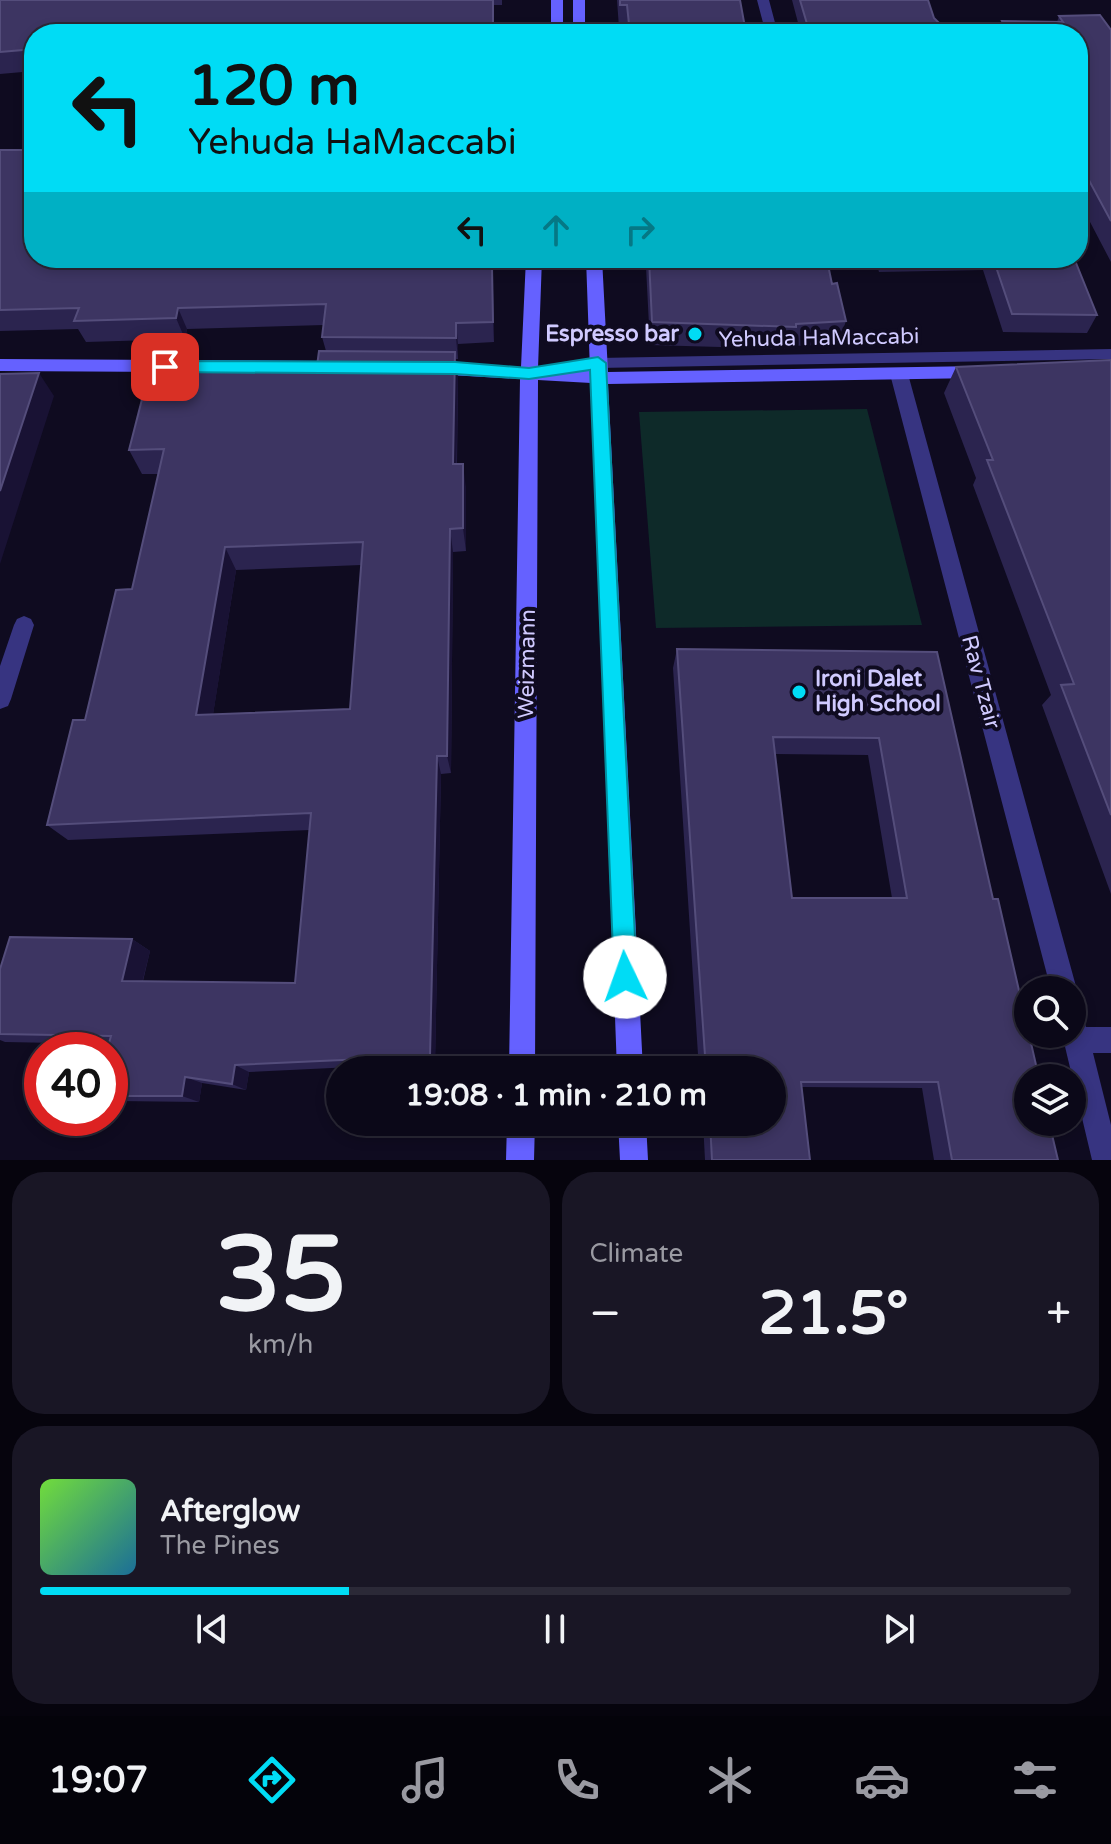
<!DOCTYPE html>
<meta charset="utf-8">
<style>
:root{--surface:#0b0818;--page:#191625;--text:#f1f3f6;--muted:#9a9aa2;--line:#2b2937;--accent:#00dcf5}
body{margin:0;font-family:"Varela Round",sans-serif;background:var(--page);color:var(--text);height:100vh;display:flex;flex-direction:column;font-size:30px;white-space:nowrap}
*{box-sizing:border-box;margin:0}
p{font-size:26px;color:var(--muted)}
.icon{flex:none;width:44px;height:44px;fill:none;stroke:currentColor;stroke-width:2;stroke-linecap:round;stroke-linejoin:round}
.map{position:relative;height:1160px;overflow:hidden}
.panel{display:flex;flex-direction:column;gap:12px;padding:12px;background:#06040d;flex:1}
.panel>*{flex:none}
.banner{position:absolute;left:24px;top:24px;width:1064px;height:244px;border-radius:32px;box-shadow:0 4px 12px #0003,0 0 0 2px var(--line);background:#00dcf5;color:#111;overflow:hidden}
.fabs{position:absolute;left:1014px;top:976px;display:grid;gap:16px}
.fabs a{display:grid;place-items:center;width:72px;height:72px;border-radius:50%;background:var(--surface);box-shadow:0 4px 12px #0003,0 0 0 2px var(--line);font-size:40px}
.speed{position:absolute;left:24px;top:1032px;display:flex;gap:16px;font-size:40px;font-weight:700;text-align:center}
.speed>*{display:grid;place-content:center;width:104px;height:104px;border-radius:50%;background:var(--surface);box-shadow:0 4px 12px #0003,0 0 0 2px var(--line);line-height:1}
.speed .limit{border:12px solid #d22;background:#fff;color:#111}
.pin{position:absolute;display:grid;place-items:center;width:68px;height:68px;color:#fff;margin:-34px;border-radius:16px;box-shadow:0 4px 12px #0006}
.me{position:absolute;width:88px;margin:-44px;rotate:357deg;stroke-linejoin:round;filter:drop-shadow(0 0 6px #0008)}
.turn{display:flex;align-items:center;gap:28px;height:168px;padding:0 32px;font-size:36px}
.turn .icon{width:104px;height:104px;stroke-width:2.5}
.turn b{display:block;font-size:56px;line-height:68px}
.lanes{display:flex;align-items:center;height:76px;padding:0 32px;background:#0003;justify-content:center;gap:40px;direction:ltr}
.lanes .off{opacity:.35}
.big{font-size:60px;font-weight:700;line-height:1.1}
.panel .widget{flex:1;display:flex;flex-direction:column;justify-content:center;gap:12px;min-width:0;padding:0 28px;border-radius:32px;background:var(--page)}
.panel .dial{align-items:center;gap:0}
.dial b{font-size:104px;line-height:1}
.song{display:flex;align-items:center;gap:24px}
.cover{width:96px;height:96px;border-radius:12px;background:linear-gradient(135deg,hsl(100 70% 55%),hsl(200 70% 35%))}
.played{height:8px;border-radius:4px;background:linear-gradient(90deg,var(--accent) 30%,var(--line) 30%)}
.keys{display:flex;justify-content:space-around;direction:ltr}
.heat{display:flex;justify-content:space-between;align-items:center;font-size:44px;direction:ltr}
.panel .tiles{flex:1;display:grid;gap:12px;grid-template-columns:1fr 1fr}
.widget:last-child{grid-column:span 2}
.trip{position:absolute;left:326px;top:1056px;width:460px;height:80px;border-radius:40px;background:var(--surface);box-shadow:0 4px 12px #0003,0 0 0 2px var(--line);font-weight:700;line-height:80px;text-align:center}
.tabs{display:flex;height:128px;justify-content:space-around;align-items:center;background:#04030a;color:var(--muted)}
.tabs .icon{width:56px;height:56px}
.tabs .active{color:var(--accent)}
.tabs b{font-size:36px;color:var(--text)}
.map>svg:first-child{display:block}
</style>
<div class="map">
<svg width="1111" height="1160" viewBox="0 0 1111 1160">
<rect width="100%" height="100%" fill="#0f0b20"/>
<path fill="#0e2a29" d="M 867,409 L 922,625 L 656,628 L 639,412 Z"/>
<g fill="none" stroke-linecap="round" stroke-linejoin="round">
<path fill="#373481" fill-rule="evenodd" d="M 1111,349 L 1111,359 L 598,368 L 591,363 L 598,358 Z"/>
<path fill="#373481" fill-rule="evenodd" d="M 757,0 L 769,0 L 778,34 L 766,34 Z
M 1024,25 L 1028,26 L 1028,32 L 931,34 L 937,30 Z
M 899,368 L 908,374 L 1077,990 L 1072,999 L 1072,990 L 1051,990 L 890,374 Z
M 24,616 L 31,619 L 34,625 L 11,699 L 8,706 L 0,709 L 0,666 L 14,625 L 17,619 Z
M 1072,1008 L 1081,1012 L 1086,1027 L 1111,1027 L 1111,1053 L 1093,1053 L 1111,1125 L 1111,1160 L 1092,1160 L 1062,1034 L 1072,1034 Z"/>
<path fill="#6561ff" fill-rule="evenodd" d="M 551,0 L 563,0 L 563,34 L 551,34 Z
M 573,0 L 585,0 L 585,34 L 573,34 Z
M 526,258 L 542,258 L 538,368 L 590,371 L 586,258 L 602,258 L 608,372 L 979,366 L 988,372 L 979,378 L 608,384 L 643,1070 L 617,1070 L 591,383 L 538,380 L 535,1070 L 509,1070 L 520,379 L 432,374 L 423,368 L 432,362 L 521,367 Z
M 0,359 L 328,361 L 337,367 L 328,373 L 0,371 Z
M 507,1122 L 535,1122 L 534,1160 L 506,1160 Z
M 618,1122 L 646,1122 L 648,1160 L 620,1160 Z"/>
</g>
<path fill="#2b244f" fill-rule="evenodd" d="M 0,0 L 502,0 L 502,5 L 494,5 L 494,34 L 34,34 L 34,71 L 0,74 Z
M 617,0 L 740,0 L 746,33 L 772,34 L 626,34 L 626,28 L 619,28 Z
M 792,0 L 928,0 L 934,18 L 939,23 L 970,34 L 801,34 Z
M 1059,16 L 1111,30 L 1111,262 L 1078,199 L 1078,34 L 998,34 L 1002,21 L 1057,22 Z
M 0,150 L 25,150 L 34,258 L 485,258 L 485,267 L 493,288 L 494,342 L 458,344 L 458,359 L 456,359 L 458,377 L 457,464 L 466,488 L 466,551 L 453,552 L 451,773 L 441,774 L 435,1063 L 249,1072 L 246,1090 L 202,1083 L 199,1102 L 117,1101 L 110,1099 L 109,1044 L 5,1042 L 0,1040 L 0,969 L 132,939 L 150,951 L 143,981 L 295,983 L 310,830 L 68,840 L 47,825 L 132,589 L 158,474 L 142,474 L 129,450 L 317,366 L 326,351 L 322,337 L 324,325 L 187,329 L 185,339 L 86,342 L 78,329 L 0,331 ZM 361,565 L 350,709 L 213,714 L 236,570 Z
M 640,258 L 811,258 L 811,260 L 832,284 L 846,321 L 838,344 L 791,346 L 790,349 L 650,345 L 646,267 L 641,267 Z
M 875,258 L 1074,258 L 1097,315 L 1087,333 L 1003,332 L 983,270 L 879,272 Z
M 1111,360 L 1111,894 L 1042,705 L 1051,695 L 973,485 L 976,478 L 944,393 L 956,367 Z
M 677,649 L 937,652 L 993,899 L 1058,1160 L 934,1160 L 922,1088 L 802,1087 L 810,1160 L 705,1160 L 703,1122 L 772,1122 L 772,1070 L 699,1070 L 673,668 ZM 775,754 L 868,755 L 892,898 L 792,898 Z"/>
<path fill="#191234" d="M 492,267 L 493,288 L 494,342 L 493,322 Z
M 178,308 L 187,329 L 185,339 L 176,318 Z
M 456,323 L 458,344 L 458,359 L 456,338 Z
M 455,352 L 458,377 L 456,488 L 453,464 Z
M 39,373 L 54,396 L 0,564 L 0,491 Z
M 463,464 L 466,488 L 466,551 L 463,528 Z
M 450,529 L 453,552 L 451,773 L 447,756 Z
M 225,547 L 236,570 L 210,734 L 196,715 Z
M 437,756 L 441,774 L 435,1063 L 430,1056 Z
M 132,939 L 150,951 L 140,991 L 122,981 Z
M 235,1065 L 249,1072 L 246,1090 L 232,1084 Z
M 185,1077 L 202,1083 L 199,1102 L 182,1096 Z"/>
<path fill="#3d3562" stroke="#544d7b" stroke-width="2" fill-rule="evenodd" d="M 0,0 L 493,0 L 493,27 L 489,27 L 489,34 L 34,34 L 34,49 L 0,52 Z
M 620,0 L 740,0 L 746,33 L 771,31 L 772,34 L 630,34 L 627,5 L 620,5 Z
M 800,0 L 928,0 L 934,18 L 939,23 L 966,23 L 970,34 L 810,34 Z
M 1100,15 L 1111,30 L 1111,221 L 1078,160 L 1078,34 L 1009,34 L 1002,21 L 1063,22 L 1059,16 Z
M 34,128 L 34,258 L 484,258 L 484,267 L 492,267 L 493,322 L 456,323 L 456,338 L 322,337 L 326,304 L 178,308 L 176,318 L 74,321 L 79,308 L 0,310 L 0,150 L 25,150 Z
M 649,258 L 811,258 L 811,260 L 827,260 L 832,284 L 837,283 L 846,321 L 796,324 L 796,327 L 652,322 Z
M 993,258 L 1074,258 L 1097,315 L 1012,314 Z
M 319,351 L 455,352 L 453,464 L 463,464 L 463,528 L 450,529 L 447,756 L 437,756 L 430,1056 L 235,1065 L 232,1084 L 185,1077 L 182,1096 L 110,1096 L 110,1050 L 107,1050 L 111,1036 L 0,1034 L 0,969 L 10,937 L 132,939 L 122,981 L 295,983 L 311,813 L 47,825 L 73,720 L 85,720 L 116,590 L 132,589 L 164,449 L 129,450 L 149,372 L 317,366 ZM 363,542 L 350,709 L 196,715 L 225,547 Z
M 1111,360 L 1111,815 L 1061,685 L 1074,684 L 987,460 L 993,460 L 956,367 Z
M 39,373 L 0,491 L 0,374 Z
M 677,649 L 937,652 L 993,899 L 998,899 L 1039,1078 L 1028,1078 L 1028,1122 L 1049,1122 L 1058,1160 L 952,1160 L 938,1082 L 801,1082 L 810,1160 L 712,1160 L 710,1122 L 772,1122 L 772,1070 L 706,1070 ZM 773,737 L 879,738 L 907,898 L 792,898 Z"/>
<path fill="#00dcf5" stroke="#008f9f" stroke-width="2" d="M 598,357 L 606,363 L 637,977 L 634,985 L 625,988 L 617,985 L 614,977 L 590,370 L 529,379 L 455,374 L 165,372 L 157,367 L 165,361 L 455,362 L 529,368 Z"/>
<g fill="#00dcf5" stroke="#0f0b20" stroke-width="3">
<circle cx="695" cy="334" r="8"/>
<circle cx="799" cy="692" r="8"/>
</g>
<g text-anchor="middle" dominant-baseline="central" stroke-width="8" stroke-linejoin="round" paint-order="stroke">
<g font-size="22" font-weight="bold" fill="#d0caff" stroke="#0f0b20" text-anchor="end">
<text x="679" y="334">Espresso bar</text>
<text x="815" y="679" text-anchor="start">Ironi Dalet<tspan x="815" dy="25">High School</tspan></text>
</g>
<g font-size="22" fill="#d0caff" stroke="#0f0b20">
<text transform="translate(819 338) rotate(-1)">Yehuda HaMaccabi</text>
<text transform="translate(527 664) rotate(-89)">Weizmann</text>
<text transform="translate(981 682) rotate(75)">Rav Tzair</text>
</g>
</g>
</svg>
<div class="fabs">
<a><svg class="icon" aria-label="search" viewBox="0 0 24 24"><circle cx="10" cy="10" r="6"/><path d="M15 15l6 6"/></svg></a>
<a><svg class="icon" aria-label="layers" viewBox="0 0 24 24"><path d="M12 4l9 5-9 5-9-5zM3 14l9 5 9-5"/></svg></a>
</div>
<div class="speed"><div class="limit">40</div></div>
<div class="pin" style="left:165px;top:367px;background:#d93025"><svg class="icon" aria-label="arrive" viewBox="0 0 24 24"><path d="M6 21V4h12l-3 4 3 4H6"/></svg></div>
<svg class="me" style="left:625px;top:977px" viewBox="-20 -20 40 40"><circle r="19" fill="#fff"/><path d="M0-13L10 11 0 6-10 11z" fill="#00dcf5"/></svg>
<div class="trip">19:08 · 1 min · 210 m</div>
<div class="banner">
<div class="turn"><svg class="icon" aria-label="left" viewBox="0 0 24 24"><path d="M17 20v-9H6M10 6l-5 5 5 5"/></svg><div><b>120 m</b>Yehuda HaMaccabi</div></div>
<div class="lanes"><svg class="icon" aria-label="left" viewBox="0 0 24 24"><path d="M17 20v-9H6M10 6l-5 5 5 5"/></svg><svg class="icon off" aria-label="ahead" viewBox="0 0 24 24"><path d="M12 20V5M6 11l6-6 6 6"/></svg><svg class="icon off" aria-label="right" viewBox="0 0 24 24"><path d="M7 20v-9h11M14 6l5 5-5 5"/></svg></div>
</div>
</div>
<section class="panel">
<div class="tiles">
<div class="widget dial"><b>35</b><p>km/h</p></div>
<div class="widget"><p>Climate</p>
<div class="heat"><a>−</a><b class="big">21.5°</b><a>+</a></div>
</div>
<div class="widget">
<div class="song"><i class="cover"></i><div><b>Afterglow</b><p>The Pines</p></div></div>
<div class="played"></div>
<div class="keys"><svg class="icon" aria-label="previous" viewBox="0 0 24 24"><path d="M18 5L8 12l10 7zM5 5v14"/></svg><svg class="icon" aria-label="pause" viewBox="0 0 24 24"><path d="M8 5v14M16 5v14"/></svg><svg class="icon" aria-label="next" viewBox="0 0 24 24"><path d="M6 5l10 7-10 7zM19 5v14"/></svg></div>
</div>
</div>
</section>
<nav class="tabs">
<b>19:07</b>
<svg class="icon active" aria-label="directions" viewBox="0 0 24 24"><path d="M12 3l9 9-9 9-9-9zM9 14v-3h6M13 9l2 2-2 2"/></svg>
<svg class="icon" aria-label="music" viewBox="0 0 24 24"><path d="M9 18V5l10-2v13"/><circle cx="6" cy="18" r="3"/><circle cx="16" cy="16" r="3"/></svg>
<svg class="icon" aria-label="phone" viewBox="0 0 24 24"><path d="M5 4h4l2 5-3 2q2 4 5 5l2-3 5 2v4C11 20 4 13 5 4z"/></svg>
<svg class="icon" aria-label="climate" viewBox="0 0 24 24"><path d="M12 3v18M4 7l16 10M4 17L20 7"/></svg>
<svg class="icon" aria-label="car" viewBox="0 0 24 24"><path d="M5 17H2v-5l4-1 3-4h7l3 4 3 1v5h-3M9 17h6M6 11h13"/><circle cx="7" cy="17" r="2"/><circle cx="17" cy="17" r="2"/></svg>
<svg class="icon" aria-label="filters" viewBox="0 0 24 24"><path d="M4 7h16M4 17h16"/><circle cx="9" cy="7" r="2"/><circle cx="15" cy="17" r="2"/></svg>
</nav>
